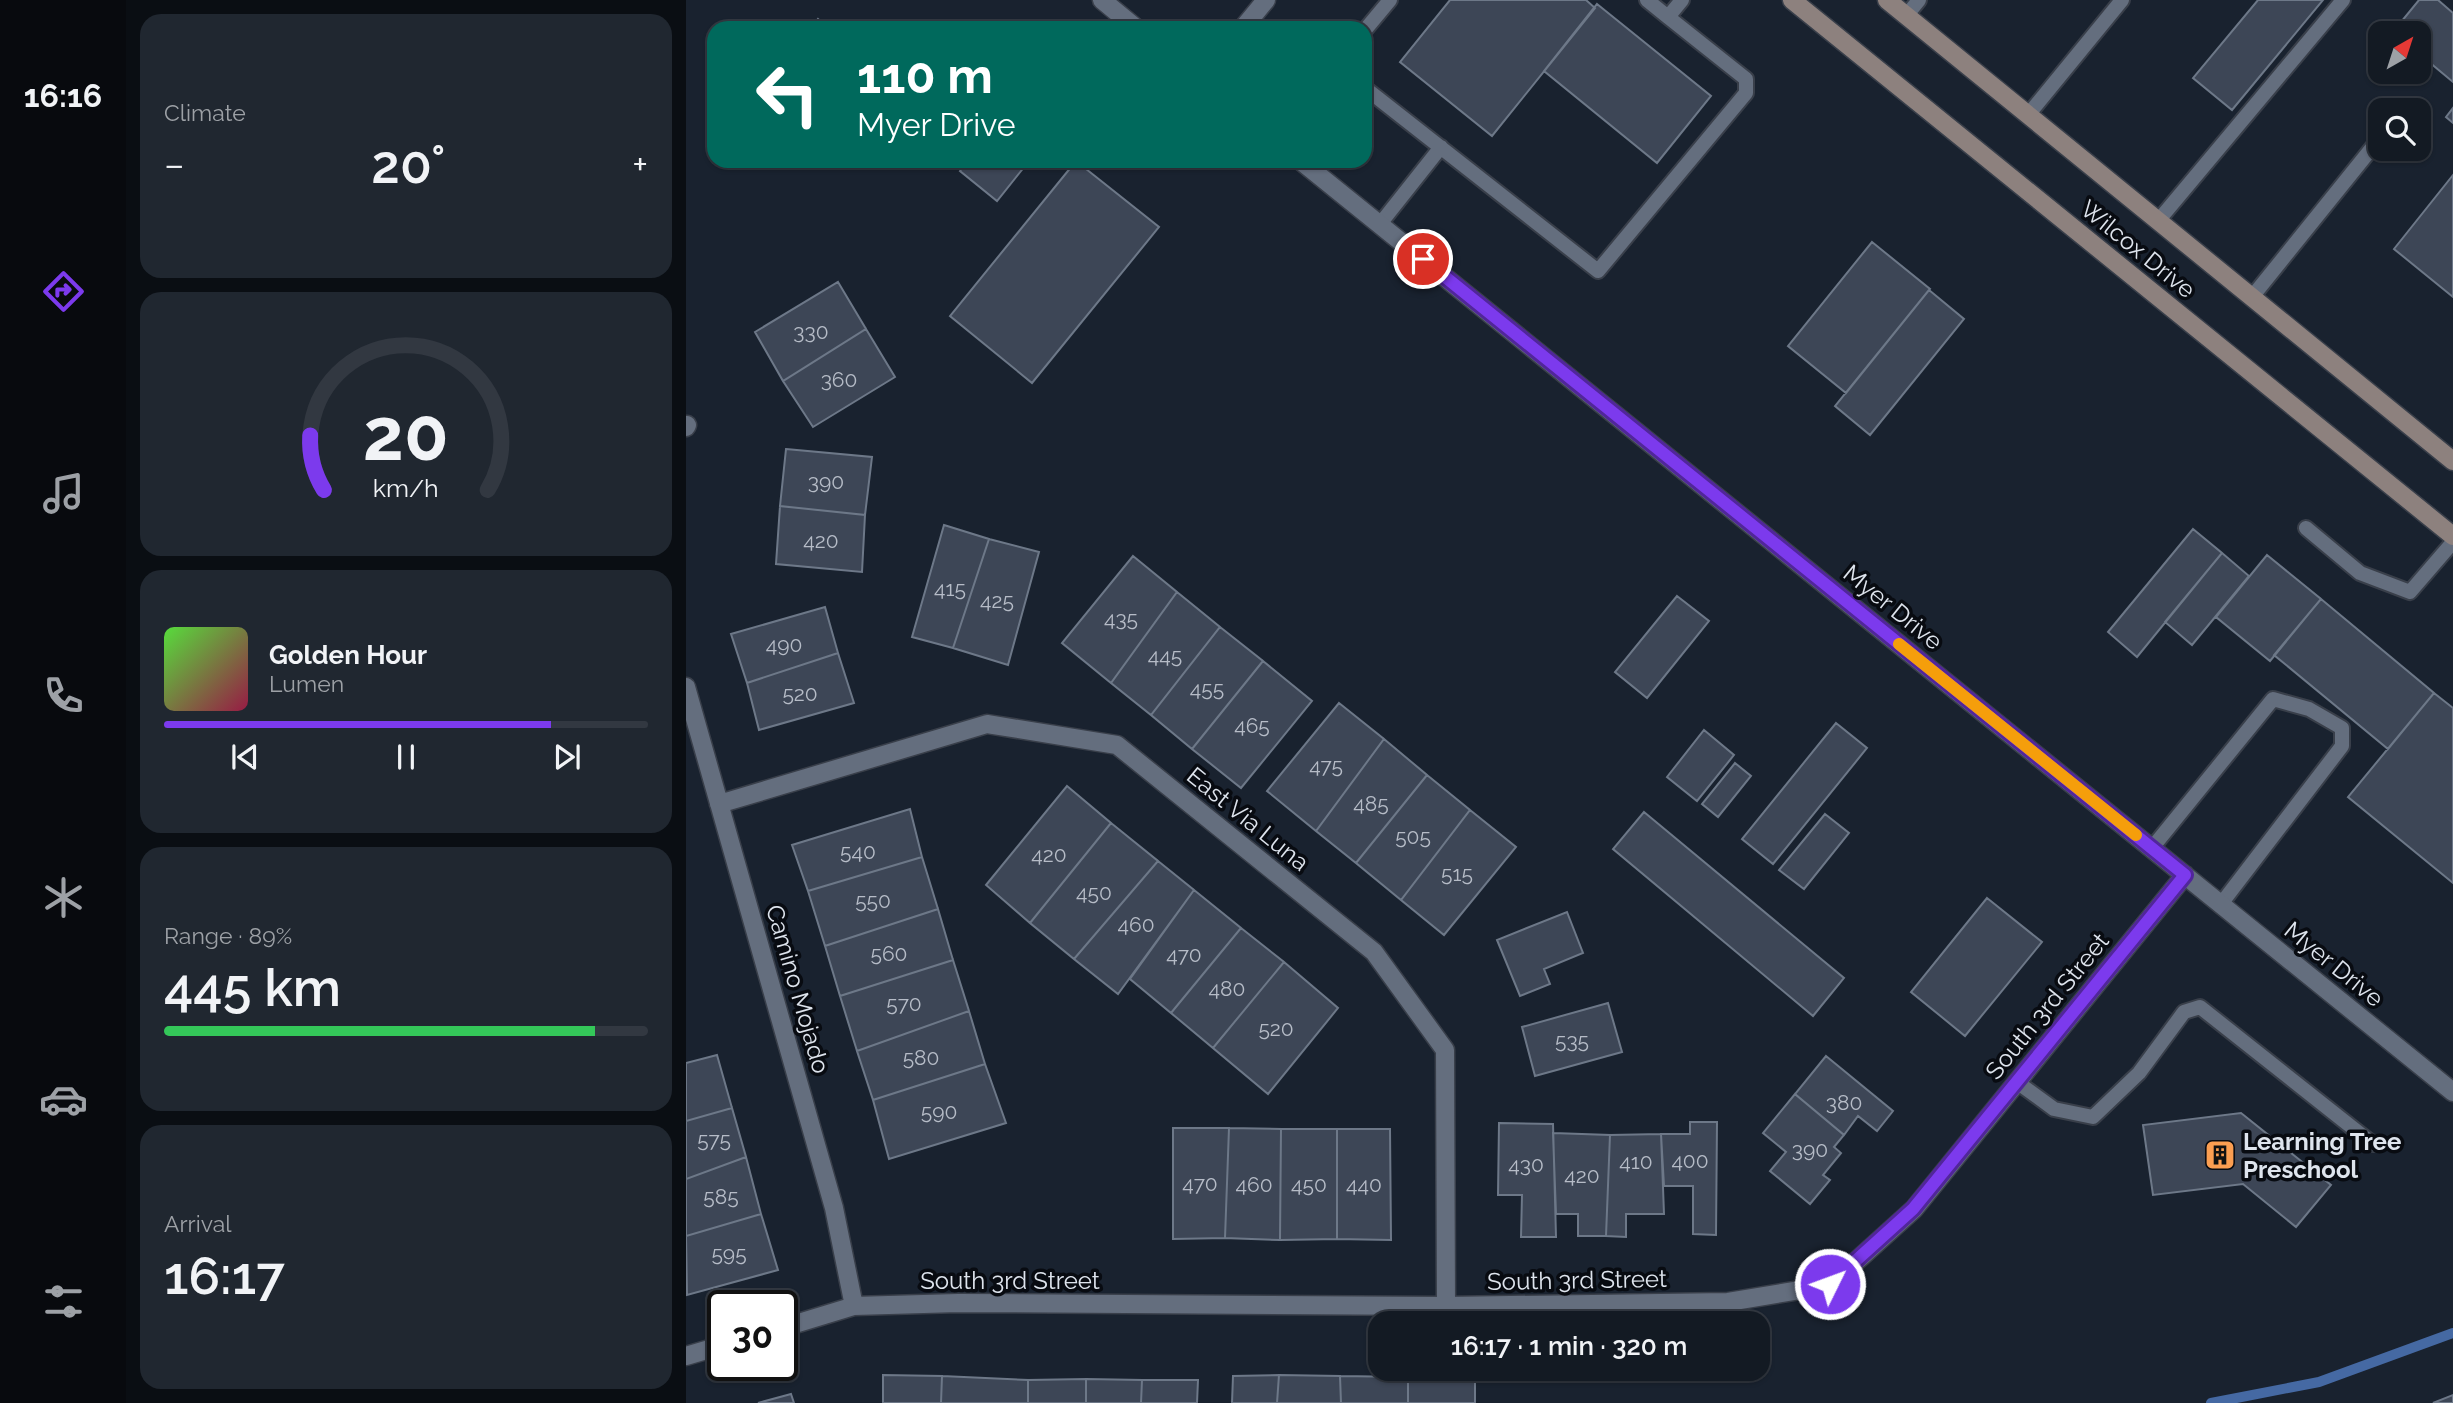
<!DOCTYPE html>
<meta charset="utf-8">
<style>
:root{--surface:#131a23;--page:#202730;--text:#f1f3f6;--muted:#9da1a6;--line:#323841;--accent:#7c3aed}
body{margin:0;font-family:Raleway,sans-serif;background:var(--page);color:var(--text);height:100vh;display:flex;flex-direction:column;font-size:26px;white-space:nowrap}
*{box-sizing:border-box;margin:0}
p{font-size:23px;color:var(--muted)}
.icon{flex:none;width:38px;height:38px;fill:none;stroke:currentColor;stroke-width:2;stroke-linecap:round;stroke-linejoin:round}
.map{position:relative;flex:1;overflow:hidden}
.details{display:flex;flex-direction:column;gap:14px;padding:14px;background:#0a0e13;width:560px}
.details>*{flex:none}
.banner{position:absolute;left:21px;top:21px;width:665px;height:147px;border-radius:21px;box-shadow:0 2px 5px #0004,0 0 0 2px var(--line);background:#00695c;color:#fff;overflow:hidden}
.needle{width:46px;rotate:39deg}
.tools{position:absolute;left:1682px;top:21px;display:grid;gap:14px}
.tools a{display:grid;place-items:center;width:63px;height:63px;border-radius:14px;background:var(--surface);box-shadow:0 2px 5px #0004,0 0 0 2px var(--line);font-size:35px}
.speed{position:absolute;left:21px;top:1290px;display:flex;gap:14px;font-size:35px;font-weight:700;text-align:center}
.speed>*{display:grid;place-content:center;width:91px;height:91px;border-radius:50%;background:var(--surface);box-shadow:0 2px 5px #0004,0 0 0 2px var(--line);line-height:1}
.speed .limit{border:4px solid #111;border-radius:10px;background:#fff;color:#111}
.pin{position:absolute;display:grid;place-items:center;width:60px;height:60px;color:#fff;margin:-30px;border:4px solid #fff;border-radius:50%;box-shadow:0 2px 7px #0007}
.me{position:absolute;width:77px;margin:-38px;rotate:48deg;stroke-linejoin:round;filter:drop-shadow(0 0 5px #0008)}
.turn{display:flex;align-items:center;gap:24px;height:147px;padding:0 35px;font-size:32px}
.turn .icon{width:91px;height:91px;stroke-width:2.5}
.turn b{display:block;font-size:49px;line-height:60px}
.big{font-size:52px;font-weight:600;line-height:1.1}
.details .card{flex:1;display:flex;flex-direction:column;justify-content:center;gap:10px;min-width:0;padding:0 24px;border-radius:21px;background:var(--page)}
.details .dial{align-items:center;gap:0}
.dial svg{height:182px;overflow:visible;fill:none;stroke:var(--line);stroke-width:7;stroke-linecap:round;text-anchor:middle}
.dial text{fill:var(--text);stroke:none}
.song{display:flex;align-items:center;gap:21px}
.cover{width:84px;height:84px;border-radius:10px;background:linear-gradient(135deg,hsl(110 70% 55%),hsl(340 70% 35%))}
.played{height:7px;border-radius:4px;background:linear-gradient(90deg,var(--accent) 80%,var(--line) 80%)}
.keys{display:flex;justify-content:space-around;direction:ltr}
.heat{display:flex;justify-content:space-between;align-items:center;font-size:38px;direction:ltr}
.charge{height:10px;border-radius:5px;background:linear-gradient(90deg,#34c759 89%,var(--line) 0)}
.trip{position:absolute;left:682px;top:1311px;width:402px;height:70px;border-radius:21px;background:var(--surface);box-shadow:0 2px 5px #0004,0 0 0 2px var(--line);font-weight:600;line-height:70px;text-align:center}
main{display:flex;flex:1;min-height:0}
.menu{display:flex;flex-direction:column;width:126px;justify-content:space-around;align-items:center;background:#080a0e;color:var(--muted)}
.menu .icon{width:49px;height:49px}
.menu .on{color:var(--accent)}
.menu b{font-size:32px;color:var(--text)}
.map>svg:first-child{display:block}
</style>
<main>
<nav class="menu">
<b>16:16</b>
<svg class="icon on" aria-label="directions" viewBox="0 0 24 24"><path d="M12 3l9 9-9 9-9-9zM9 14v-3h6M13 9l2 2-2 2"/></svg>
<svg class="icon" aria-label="music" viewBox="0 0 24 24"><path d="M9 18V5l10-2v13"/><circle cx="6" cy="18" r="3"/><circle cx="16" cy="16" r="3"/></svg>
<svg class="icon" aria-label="phone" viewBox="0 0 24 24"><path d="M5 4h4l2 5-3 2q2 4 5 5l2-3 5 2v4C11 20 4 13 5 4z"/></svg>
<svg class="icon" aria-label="climate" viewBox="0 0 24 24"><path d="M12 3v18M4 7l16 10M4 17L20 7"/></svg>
<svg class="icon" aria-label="car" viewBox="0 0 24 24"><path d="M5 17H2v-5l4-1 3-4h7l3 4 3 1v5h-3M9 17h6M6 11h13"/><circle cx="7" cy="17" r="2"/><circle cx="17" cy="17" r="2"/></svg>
<svg class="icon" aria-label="filters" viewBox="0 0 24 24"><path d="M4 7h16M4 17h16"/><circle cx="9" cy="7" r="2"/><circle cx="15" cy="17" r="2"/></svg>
</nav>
<section class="details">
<div class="card"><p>Climate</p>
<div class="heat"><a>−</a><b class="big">20°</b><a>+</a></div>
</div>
<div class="card dial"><svg viewBox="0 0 100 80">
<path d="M14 69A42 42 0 1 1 86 69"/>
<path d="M14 69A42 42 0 0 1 8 45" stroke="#7c3aed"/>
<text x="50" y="56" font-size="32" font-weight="700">20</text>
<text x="50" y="72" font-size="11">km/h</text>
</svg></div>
<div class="card">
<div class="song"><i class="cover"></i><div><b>Golden Hour</b><p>Lumen</p></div></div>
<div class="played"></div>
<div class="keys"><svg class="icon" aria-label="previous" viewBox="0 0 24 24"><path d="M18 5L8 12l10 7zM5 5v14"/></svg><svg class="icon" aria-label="pause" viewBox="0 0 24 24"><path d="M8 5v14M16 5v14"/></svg><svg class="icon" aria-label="next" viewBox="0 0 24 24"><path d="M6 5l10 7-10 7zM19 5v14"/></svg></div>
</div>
<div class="card"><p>Range · 89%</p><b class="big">445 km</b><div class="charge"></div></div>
<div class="card"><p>Arrival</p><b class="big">16:17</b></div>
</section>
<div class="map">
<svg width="1767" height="1403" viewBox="0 0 1767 1403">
<rect width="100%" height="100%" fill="#19222f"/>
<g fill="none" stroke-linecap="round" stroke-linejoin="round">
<path stroke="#4569a3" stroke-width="10" d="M 1525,1403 L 1633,1382 L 1767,1333"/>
</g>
<path fill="#3d4656" stroke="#6d7888" stroke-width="2" d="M 764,0 L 900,0 L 909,8 L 806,136 L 714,62 Z
M 1572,0 L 1637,0 L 1546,110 L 1507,78 Z
M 1733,0 L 1752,0 L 1767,13 L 1767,82 L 1737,57 L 1732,63 L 1732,33 L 1706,33 Z
M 911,4 L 1025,96 L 971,163 L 858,71 Z
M 132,19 L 143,28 L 125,28 Z
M 1694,47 L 1694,63 L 1687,56 Z
M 1705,72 L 1725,72 L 1717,82 Z
M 1767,108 L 1767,123 L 1760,117 Z
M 282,161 L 343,161 L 311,201 L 274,171 Z
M 390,161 L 473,227 L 346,383 L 264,316 Z
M 1767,175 L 1767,297 L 1708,249 Z
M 1186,242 L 1244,289 L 1160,393 L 1102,346 Z
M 152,282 L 180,329 L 97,381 L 69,332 Z
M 1243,290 L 1278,319 L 1184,435 L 1149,406 Z
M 180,329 L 209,377 L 127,427 L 97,381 Z
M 100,449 L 186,457 L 179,515 L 94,506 Z
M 94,506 L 179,515 L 176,572 L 90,564 Z
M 258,525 L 303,539 L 267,648 L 226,637 Z
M 1507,529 L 1536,553 L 1451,657 L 1422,632 Z
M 303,539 L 353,552 L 322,665 L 267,648 Z
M 1536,553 L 1563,576 L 1506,645 L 1479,622 Z
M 1581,555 L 1635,599 L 1584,661 L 1530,617 Z
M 447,556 L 491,592 L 425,683 L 376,643 Z
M 491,592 L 534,627 L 465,715 L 425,683 Z
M 991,596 L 1023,621 L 961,698 L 929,672 Z
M 1635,599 L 1748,693 L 1702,749 L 1588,655 Z
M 139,607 L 152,653 L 61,683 L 45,634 Z
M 534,627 L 577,661 L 506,749 L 465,715 Z
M 152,653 L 168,703 L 73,730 L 61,683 Z
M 577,661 L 626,701 L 555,788 L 506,749 Z
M 1748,693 L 1767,708 L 1767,883 L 1662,797 Z
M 653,703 L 698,739 L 630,831 L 581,791 Z
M 1150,723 L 1181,748 L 1087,864 L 1056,839 Z
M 1018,730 L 1048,755 L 1011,801 L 981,777 Z
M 698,739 L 741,775 L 670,863 L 630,831 Z
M 1049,763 L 1065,776 L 1032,817 L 1016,804 Z
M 741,775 L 784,810 L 715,900 L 670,863 Z
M 381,786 L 425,823 L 344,923 L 300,885 Z
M 224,809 L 236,857 L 122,891 L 106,845 Z
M 784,810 L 830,847 L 758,935 L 715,900 Z
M 958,812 L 1158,978 L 1127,1016 L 927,849 Z
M 1139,814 L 1163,833 L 1118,889 L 1093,870 Z
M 425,823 L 472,861 L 388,959 L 344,923 Z
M 236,857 L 252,909 L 139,946 L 122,891 Z
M 472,861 L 508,890 L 432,994 L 388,959 Z
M 508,890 L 555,928 L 485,1013 L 444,979 Z
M 1301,898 L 1356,942 L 1279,1036 L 1225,992 Z
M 252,909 L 267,960 L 154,996 L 139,946 Z
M 881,912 L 897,953 L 858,969 L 864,984 L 834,996 L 811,940 Z
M 555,928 L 598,962 L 527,1048 L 485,1013 Z
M 267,960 L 283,1011 L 171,1051 L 154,996 Z
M 598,962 L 652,1008 L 582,1094 L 527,1048 Z
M 922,1003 L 936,1052 L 849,1076 L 836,1027 Z
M 283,1011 L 299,1064 L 187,1100 L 171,1051 Z
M 31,1055 L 46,1108 L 0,1121 L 0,1063 Z
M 1140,1056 L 1207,1111 L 1191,1131 L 1172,1116 L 1158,1135 L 1109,1094 Z
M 299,1064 L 320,1123 L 203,1159 L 187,1100 Z
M 1109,1094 L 1158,1135 L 1148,1147 L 1155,1153 L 1137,1175 L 1144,1180 L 1124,1204 L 1084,1171 L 1100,1152 L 1077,1133 Z
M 46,1108 L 60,1157 L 0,1179 L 0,1121 Z
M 1555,1113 L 1645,1185 L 1610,1227 L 1557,1184 L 1467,1195 L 1457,1125 Z
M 1004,1122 L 1031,1122 L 1030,1235 L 1007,1234 L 1007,1186 L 978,1186 L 975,1134 L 1004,1134 Z
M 813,1123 L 867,1124 L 870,1237 L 835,1237 L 836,1195 L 812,1195 Z
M 487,1128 L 543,1128 L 539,1238 L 487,1239 Z
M 543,1128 L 595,1129 L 594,1240 L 539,1238 Z
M 595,1129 L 651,1129 L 651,1239 L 594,1240 Z
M 651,1129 L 704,1129 L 705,1240 L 651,1239 Z
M 867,1133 L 924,1135 L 920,1236 L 892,1236 L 892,1214 L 870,1214 Z
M 975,1134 L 978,1214 L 940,1214 L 940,1237 L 920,1236 L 924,1135 Z
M 60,1157 L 75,1214 L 0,1236 L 0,1179 Z
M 75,1214 L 92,1270 L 1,1295 L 0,1236 Z
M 197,1375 L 256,1376 L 255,1403 L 197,1403 Z
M 593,1375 L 591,1403 L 546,1403 L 547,1376 Z
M 593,1375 L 654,1376 L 655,1403 L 591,1403 Z
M 256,1376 L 342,1380 L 342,1403 L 255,1403 Z
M 654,1376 L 722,1377 L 722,1403 L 655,1403 Z
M 789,1376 L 789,1403 L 722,1403 L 722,1377 Z
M 400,1379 L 400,1403 L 342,1403 L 342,1380 Z
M 400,1379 L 456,1380 L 455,1403 L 400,1403 Z
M 456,1380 L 512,1380 L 511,1403 L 455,1403 Z
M 105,1394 L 108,1403 L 72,1403 Z
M 1767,1395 L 1767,1403 L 1747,1403 Z"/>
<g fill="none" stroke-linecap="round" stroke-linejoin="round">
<g stroke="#393f4a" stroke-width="18">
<path id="lane" d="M 961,0 L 982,17
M 1220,16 L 1233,0
M 679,30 L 704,0
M 679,88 L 912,271 L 1060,93 L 1060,79 L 982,17 L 996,0
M 1342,115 L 1436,0
M 1472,221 L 1657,0
M 694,224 L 755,147
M 1566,297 L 1694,138
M 1620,528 L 1674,573 L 1724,592 L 1767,542
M 1466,848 L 1587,699 L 1623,709 L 1656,728 L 1656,746 L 1535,904
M 1331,1082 L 1368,1109 L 1407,1117 L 1453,1073 L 1498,1012 L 1514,1007 L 1687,1144"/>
</g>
<g stroke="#393f4a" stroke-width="21">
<path id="street" d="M 416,0 L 450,28
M 557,28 L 580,0
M 615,161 L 1767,1092
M 0,427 L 1,425
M 0,687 L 148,1208 L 168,1306
M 33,804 L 301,724 L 431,745 L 688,952 L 759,1050 L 760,1306
M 96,1328 L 168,1306 L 272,1303 L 760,1306 L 1042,1302 L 1144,1285 L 1228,1209 L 1499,875
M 0,1356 L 37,1345"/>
</g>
<g stroke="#393f4a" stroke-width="21">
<path id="secondary" d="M 1106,0 L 1767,536
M 1201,0 L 1767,461"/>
</g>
<use href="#lane" stroke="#646e7e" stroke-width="14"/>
<use href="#street" stroke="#646e7e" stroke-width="18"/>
<use href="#secondary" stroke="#8d817e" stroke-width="18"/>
</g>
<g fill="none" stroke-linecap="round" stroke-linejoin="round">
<g stroke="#51269a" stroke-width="18">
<path id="route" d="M 737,259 L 1499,875 L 1227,1209 L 1144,1284"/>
</g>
<use href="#route" stroke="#7c3aed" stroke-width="12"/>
<path stroke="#f59e0b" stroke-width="12" d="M 1213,644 L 1450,835"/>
</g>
<defs>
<g id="building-square" transform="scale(1.575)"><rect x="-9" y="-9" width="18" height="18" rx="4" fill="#fb9e51" stroke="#080b11"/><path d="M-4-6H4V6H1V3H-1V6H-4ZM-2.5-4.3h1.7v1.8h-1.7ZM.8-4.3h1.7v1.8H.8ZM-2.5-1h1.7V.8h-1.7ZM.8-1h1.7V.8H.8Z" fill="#111"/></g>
</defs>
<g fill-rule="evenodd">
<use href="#building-square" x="1534" y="1155"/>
</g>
<g text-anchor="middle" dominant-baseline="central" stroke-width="7" stroke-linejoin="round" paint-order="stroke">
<g font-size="21" fill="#b6bcc7">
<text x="125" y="331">330</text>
<text x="153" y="379">360</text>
<text x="140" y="481">390</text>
<text x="135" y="540">420</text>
<text x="264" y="588">415</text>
<text x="311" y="600">425</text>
<text x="435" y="618">435</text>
<text x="98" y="644">490</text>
<text x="479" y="655">445</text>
<text x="521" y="688">455</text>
<text x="114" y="693">520</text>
<text x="566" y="725">465</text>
<text x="640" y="765">475</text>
<text x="685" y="803">485</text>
<text x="727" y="836">505</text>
<text x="172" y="851">540</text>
<text x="363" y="854">420</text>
<text x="771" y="873">515</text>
<text x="408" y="892">450</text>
<text x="187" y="900">550</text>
<text x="450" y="924">460</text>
<text x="203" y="953">560</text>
<text x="498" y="954">470</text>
<text x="541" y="988">480</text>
<text x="218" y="1003">570</text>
<text x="590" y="1028">520</text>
<text x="886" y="1040">535</text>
<text x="235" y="1057">580</text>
<text x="1158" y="1102">380</text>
<text x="253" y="1111">590</text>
<text x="28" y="1139">575</text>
<text x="1124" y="1149">390</text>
<text x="1004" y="1160">400</text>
<text x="950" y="1161">410</text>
<text x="840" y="1164">430</text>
<text x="896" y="1175">420</text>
<text x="514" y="1183">470</text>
<text x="568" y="1184">460</text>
<text x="623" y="1184">450</text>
<text x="678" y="1184">440</text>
<text x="35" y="1196">585</text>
<text x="43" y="1253">595</text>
</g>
<g font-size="24" fill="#dee4ed" stroke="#080b11">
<text transform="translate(1452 249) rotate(39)">Wilcox Drive</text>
<text transform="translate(1207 607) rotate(39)">Myer Drive</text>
<text transform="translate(562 819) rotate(39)">East Via Luna</text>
<text transform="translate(1648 964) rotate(39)">Myer Drive</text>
<text transform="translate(112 989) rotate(74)">Camino Mojado</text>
<text transform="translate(1361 1006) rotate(-51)">South 3rd Street</text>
<text x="324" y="1280">South 3rd Street</text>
<text transform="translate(891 1280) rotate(-1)">South 3rd Street</text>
</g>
<g font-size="24" font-weight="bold" fill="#dee4ed" stroke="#080b11" text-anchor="start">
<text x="1557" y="1141">Learning Tree<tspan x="1557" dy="28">Preschool</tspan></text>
</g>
</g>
</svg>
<div class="tools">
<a><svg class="needle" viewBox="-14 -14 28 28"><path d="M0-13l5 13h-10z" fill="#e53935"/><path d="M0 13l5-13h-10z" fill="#9da1a6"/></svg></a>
<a><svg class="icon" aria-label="search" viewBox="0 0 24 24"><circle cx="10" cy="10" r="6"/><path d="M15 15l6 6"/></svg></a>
</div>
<div class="speed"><div class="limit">30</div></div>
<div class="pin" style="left:737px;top:259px;background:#d93025"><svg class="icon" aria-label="arrive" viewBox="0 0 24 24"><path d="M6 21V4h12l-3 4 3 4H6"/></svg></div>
<svg class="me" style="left:1144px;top:1284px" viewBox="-20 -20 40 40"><circle r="17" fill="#7c3aed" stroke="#fff" stroke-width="3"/><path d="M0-11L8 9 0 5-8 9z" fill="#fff"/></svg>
<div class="trip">16:17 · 1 min · 320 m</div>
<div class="banner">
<div class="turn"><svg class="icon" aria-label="left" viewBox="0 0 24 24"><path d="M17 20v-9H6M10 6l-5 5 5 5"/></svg><div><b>110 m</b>Myer Drive</div></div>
</div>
</div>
</main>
